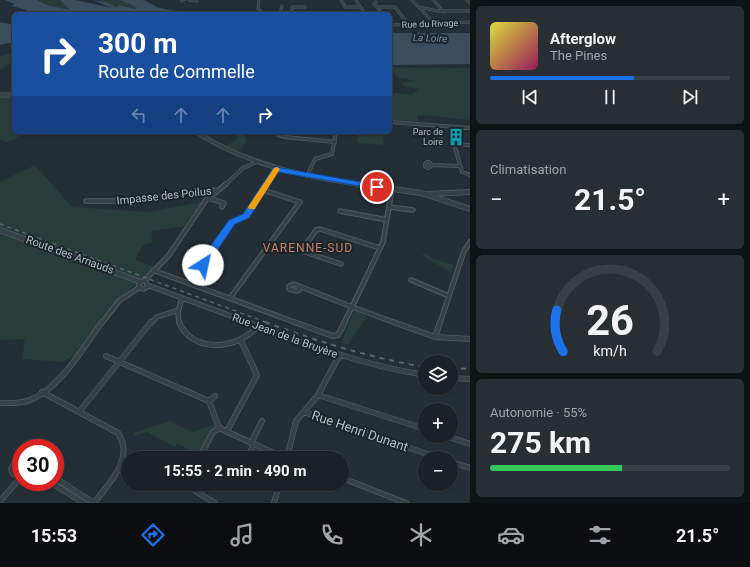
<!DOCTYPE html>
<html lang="fr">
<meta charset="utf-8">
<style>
:root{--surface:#1a2228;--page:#272f34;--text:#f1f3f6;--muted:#9fa4a8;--line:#383f45;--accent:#1a73e8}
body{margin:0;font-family:Roboto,sans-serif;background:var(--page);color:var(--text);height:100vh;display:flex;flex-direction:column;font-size:15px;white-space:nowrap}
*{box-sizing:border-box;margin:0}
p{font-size:13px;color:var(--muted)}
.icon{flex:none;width:22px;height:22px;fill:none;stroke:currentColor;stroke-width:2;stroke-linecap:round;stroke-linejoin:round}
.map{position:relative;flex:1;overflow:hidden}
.drawer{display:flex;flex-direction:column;gap:6px;padding:6px;background:#0e1316;width:280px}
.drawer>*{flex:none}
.banner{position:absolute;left:12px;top:12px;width:380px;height:122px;border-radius:6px;box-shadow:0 1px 3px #0004,0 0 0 1px var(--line);background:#1a4fa0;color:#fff;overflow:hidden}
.controls{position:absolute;left:418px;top:355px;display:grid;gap:8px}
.controls a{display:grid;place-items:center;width:40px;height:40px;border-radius:50%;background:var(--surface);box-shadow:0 1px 3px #0004,0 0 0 1px var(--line);font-size:20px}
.speed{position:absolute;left:12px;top:439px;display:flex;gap:8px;font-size:20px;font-weight:700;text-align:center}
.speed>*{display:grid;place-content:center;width:52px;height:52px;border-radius:50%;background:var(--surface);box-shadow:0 1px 3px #0004,0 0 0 1px var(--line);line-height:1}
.speed .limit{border:6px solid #d22;background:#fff;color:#111}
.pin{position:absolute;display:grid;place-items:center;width:34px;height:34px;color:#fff;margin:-17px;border:2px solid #fff;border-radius:50%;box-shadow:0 1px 4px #0007}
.me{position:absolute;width:44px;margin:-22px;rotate:35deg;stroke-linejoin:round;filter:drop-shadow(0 0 3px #0008)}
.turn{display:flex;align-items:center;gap:14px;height:84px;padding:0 20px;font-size:18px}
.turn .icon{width:52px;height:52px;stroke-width:2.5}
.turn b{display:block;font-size:28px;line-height:34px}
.lanes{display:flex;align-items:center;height:38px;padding:0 20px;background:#0003;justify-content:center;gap:20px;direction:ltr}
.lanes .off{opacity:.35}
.big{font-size:30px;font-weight:700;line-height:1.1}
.drawer .tile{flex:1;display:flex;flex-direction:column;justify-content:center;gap:6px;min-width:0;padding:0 14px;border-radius:6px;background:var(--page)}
.drawer .dial{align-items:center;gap:0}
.dial svg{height:104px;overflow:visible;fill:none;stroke:var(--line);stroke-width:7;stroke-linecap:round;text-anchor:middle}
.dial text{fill:var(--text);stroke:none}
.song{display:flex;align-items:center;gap:12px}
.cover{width:48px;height:48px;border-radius:6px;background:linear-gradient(135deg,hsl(60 70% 55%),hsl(330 70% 35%))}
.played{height:4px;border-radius:2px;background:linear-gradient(90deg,var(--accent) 60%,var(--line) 60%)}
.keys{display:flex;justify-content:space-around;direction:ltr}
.heat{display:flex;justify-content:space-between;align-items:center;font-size:22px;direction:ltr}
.charge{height:6px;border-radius:3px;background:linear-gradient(90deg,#34c759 55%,var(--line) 0)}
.trip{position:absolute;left:121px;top:451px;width:228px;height:40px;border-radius:20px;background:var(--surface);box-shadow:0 1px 3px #0004,0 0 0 1px var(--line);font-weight:700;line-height:40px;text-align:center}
.dock{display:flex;height:64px;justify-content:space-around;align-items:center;background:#0a0e10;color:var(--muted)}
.dock .icon{width:28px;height:28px}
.dock .current{color:var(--accent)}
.dock b{font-size:18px;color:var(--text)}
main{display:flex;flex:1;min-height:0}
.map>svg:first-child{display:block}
</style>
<main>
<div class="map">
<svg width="470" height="503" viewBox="0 0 470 503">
<rect width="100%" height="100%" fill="#232e36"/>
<path fill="#293c39" d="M 37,0 L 60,0 L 72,11 L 47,5 Z
M 99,0 L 119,0 L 137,7 L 135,9 L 119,5 L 116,7 Z
M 450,24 L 455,29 L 421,29 L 417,25 Z
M 14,52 L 14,61 L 0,70 L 0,56 Z
M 390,68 L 470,68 L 470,120 L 423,115 L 417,116 L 418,121 L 390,120 L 390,92 L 412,95 L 418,89 L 404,86 L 400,83 L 414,81 L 405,78 L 398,78 L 393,73 L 390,73 Z
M 0,97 L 14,97 L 14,132 L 30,132 L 7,142 L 0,140 Z
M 232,132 L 247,132 L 245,133 L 246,142 L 238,152 L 225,147 L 238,138 Z
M 358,132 L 383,132 L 384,145 L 357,143 Z
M 35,165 L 72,207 L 149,212 L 201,202 L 184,226 L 151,231 L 153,242 L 143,245 L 135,260 L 155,267 L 114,304 L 74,356 L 63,362 L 22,359 L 25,339 L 0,340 L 0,182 Z
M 425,253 L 432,258 L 453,265 L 451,273 L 422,255 Z
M 357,312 L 367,316 L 348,345 L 341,343 L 353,313 Z
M 170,421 L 192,432 L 213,425 L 214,423 L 216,429 L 199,455 L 177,443 L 175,447 L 147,432 L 134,436 L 134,433 Z"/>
<path fill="#394d5b" d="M 5,0 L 37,0 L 47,5 L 70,10 L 60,0 L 75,0 L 112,8 L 93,0 L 106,2 L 116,7 L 119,5 L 135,9 L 137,7 L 119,0 L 144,0 L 157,7 L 168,10 L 221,14 L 176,11 L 173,12 L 179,14 L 30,14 L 25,12 L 27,10 L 11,6 L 14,4 Z
M 0,22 L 14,25 L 14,42 L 0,45 Z
M 390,33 L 470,33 L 470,64 L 390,65 Z"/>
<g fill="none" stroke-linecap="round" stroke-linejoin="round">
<g stroke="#515b61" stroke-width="3">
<path id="minor-far3" d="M 189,0 L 197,1
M 259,0 L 258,9 L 264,14
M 341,0 L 345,7 L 360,7
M 356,0 L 365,14
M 412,0 L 435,24
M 433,0 L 444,12
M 467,0 L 470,3
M 182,1 L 184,0
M 376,2 L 374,4 L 377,7
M 419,7 L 438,11 L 470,11
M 280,14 L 282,6
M 292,14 L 292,7 L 305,7
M 382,14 L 377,7 L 395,7 L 409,25
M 390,25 L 470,22"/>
</g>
<g stroke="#515b61" stroke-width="4">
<path id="minor-far2" d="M 390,122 L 470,128
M 458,127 L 460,135 L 454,144 L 462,172 L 470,175
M 280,133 L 286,133 L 285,137 L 278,135 Z
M 285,137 L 335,142
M437.5 142a2.5 2.5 0 1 1 5 0a2.5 2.5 0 1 1-5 0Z
M 454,144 L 469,145
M425 165a3 3 0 1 1 6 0a3 3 0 1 1-6 0Z
M 432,165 L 460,166
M 307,176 L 315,159 L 332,154 L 336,132
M 225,185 L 243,168 L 257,162
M 266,185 L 276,169"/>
</g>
<g stroke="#515b61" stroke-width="5.5">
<path id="minor-far1" d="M 208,198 L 224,203 L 222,207
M 86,201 L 132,201 L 191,192 L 218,190
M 389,207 L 413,210
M 340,211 L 387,220
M 341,264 L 305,252 L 303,249 L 316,230 L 320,229 L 380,248
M 155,271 L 297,323
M 411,280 L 449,296
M 144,281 L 169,255 L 206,200 L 226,184
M139 285a4 4 0 1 1 8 0a4 4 0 1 1-8 0Z
M 190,283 L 232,222 L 246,216 L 266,184
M 147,285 L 250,323
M 298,286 L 299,290 L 297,291 L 289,289 L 289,286 L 294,284 L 352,307 L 383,242 L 392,189
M 230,298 L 300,202 L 263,190
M 102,323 L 119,301 L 140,287
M 151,323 L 157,317 L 176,311
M 179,323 L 178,312 L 182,298
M 344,323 L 352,307 L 396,323
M 440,323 L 464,251 L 470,242"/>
</g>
<g stroke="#515b61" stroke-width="6">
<path id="minor" d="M 179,322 C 192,354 238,350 258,326
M 247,322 C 306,344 362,365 425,375
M 294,322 L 333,336 L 338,335 L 345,322
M 393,322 L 435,337 L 470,339
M 435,337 L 440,322
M 106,356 L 209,401 L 219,428 L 276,454 L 289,458
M 451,378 L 470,379
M 42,392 L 118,433 C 135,459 109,483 94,503
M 318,395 L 425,429
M 209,401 L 215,396
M 0,403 C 10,403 21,404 30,400 C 60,389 84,346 102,322
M 79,412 L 151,322
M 304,412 L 439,458
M 227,431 L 257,375 L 241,341
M 446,436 L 470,444
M 251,443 L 262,421
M 199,458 L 213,432 L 221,428
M 247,458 L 254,444
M 287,458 L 296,421 L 318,395 L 339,356
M 21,459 L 15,462 L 11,469 L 13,474 L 21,473
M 451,462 L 470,468
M 55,478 L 94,503
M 342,478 L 406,503
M 50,482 L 84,503
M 184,484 L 215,503
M 0,501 L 21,477
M 274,503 L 279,484"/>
</g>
<g stroke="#515b61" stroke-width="5">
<path id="tertiary-far1" d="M 0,95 L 14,95
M 196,132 C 248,165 305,177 365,185"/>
</g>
<g stroke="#515b61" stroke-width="6">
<path id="tertiary" d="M 357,184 L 421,193 L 470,209
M 428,194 L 470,192
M 0,230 L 141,282"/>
</g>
<use href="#minor-far3" stroke="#364047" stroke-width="2"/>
<use href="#minor-far2" stroke="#364047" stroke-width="2.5"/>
<use href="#minor-far1" stroke="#364047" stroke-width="3.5"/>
<use href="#minor" stroke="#364047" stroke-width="4.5"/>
<use href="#tertiary-far1" stroke="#364047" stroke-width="3.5"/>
<use href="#tertiary" stroke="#364047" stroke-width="4.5"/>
<path stroke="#59656d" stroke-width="1.5" stroke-dasharray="4 4" stroke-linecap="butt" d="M 0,224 L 268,323"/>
<path stroke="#59656d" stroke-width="2" stroke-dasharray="5 5" stroke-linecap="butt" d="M 265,322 C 317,341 370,358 425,367
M 451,368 L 470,369"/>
</g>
<path fill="#1a73e8" stroke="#114b97" d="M 276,167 L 377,185 L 381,187 L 377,189 L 278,172 L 249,218 L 235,224 L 206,267 L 199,267 L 199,262 L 229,220 L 243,214 L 273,168 Z"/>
<path fill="#f59e0b" d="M 277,167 L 280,169 L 256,207 L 255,209 L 249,209 L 248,207 L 274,168 Z"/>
<defs>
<g id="building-bare" transform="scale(1.38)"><path d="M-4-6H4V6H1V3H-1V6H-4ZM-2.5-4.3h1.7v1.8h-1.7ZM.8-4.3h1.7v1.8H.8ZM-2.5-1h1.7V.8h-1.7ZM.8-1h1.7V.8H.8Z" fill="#0f9aa8" stroke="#1c252b" stroke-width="2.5" paint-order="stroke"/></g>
</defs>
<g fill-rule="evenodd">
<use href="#building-bare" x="456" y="137"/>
</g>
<g text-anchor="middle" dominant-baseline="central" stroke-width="4" stroke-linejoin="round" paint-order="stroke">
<g font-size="9" fill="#b1bbc3" stroke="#1c252b">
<text transform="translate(430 24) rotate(-2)">Rue du Rivage</text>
</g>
<g font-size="9" fill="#b1bbc3" stroke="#1c252b" text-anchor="end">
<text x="443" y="132">Parc de<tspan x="443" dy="10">Loire</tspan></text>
</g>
<g font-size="10" font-style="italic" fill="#7591a3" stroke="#1c252b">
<text transform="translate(430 38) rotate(2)">La Loire</text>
</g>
<g font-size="11" fill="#b1bbc3" stroke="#1c252b">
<text transform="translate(164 196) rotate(-6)">Impasse des Poilus</text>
<text transform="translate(70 255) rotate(20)">Route des Arnauds</text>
<text transform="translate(285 336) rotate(20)">Rue Jean de la Bruyère</text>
</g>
<g font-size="12" letter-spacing="1" fill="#c78168" stroke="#1c252b">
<text x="308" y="248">VARENNE-SUD</text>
</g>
<g font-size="13" fill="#b1bbc3" stroke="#1c252b">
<text transform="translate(360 431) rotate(19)">Rue Henri Dunant</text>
</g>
</g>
</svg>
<div class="controls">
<a><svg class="icon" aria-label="layers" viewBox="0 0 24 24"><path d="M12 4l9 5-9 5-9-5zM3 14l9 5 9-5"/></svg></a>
<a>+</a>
<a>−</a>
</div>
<div class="speed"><div class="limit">30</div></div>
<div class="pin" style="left:377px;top:187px;background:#d93025"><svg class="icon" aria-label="arrive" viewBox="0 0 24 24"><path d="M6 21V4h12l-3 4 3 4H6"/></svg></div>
<svg class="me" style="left:203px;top:265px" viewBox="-20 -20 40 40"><circle r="19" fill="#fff"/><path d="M0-13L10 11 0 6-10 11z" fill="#1a73e8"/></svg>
<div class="trip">15:55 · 2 min · 490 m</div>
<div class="banner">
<div class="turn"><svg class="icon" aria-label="right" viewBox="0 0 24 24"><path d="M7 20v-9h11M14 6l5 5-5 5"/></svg><div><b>300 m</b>Route de Commelle</div></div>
<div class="lanes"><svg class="icon off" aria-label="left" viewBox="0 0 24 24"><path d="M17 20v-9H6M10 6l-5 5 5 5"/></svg><svg class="icon off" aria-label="ahead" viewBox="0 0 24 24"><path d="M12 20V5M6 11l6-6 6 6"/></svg><svg class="icon off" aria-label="ahead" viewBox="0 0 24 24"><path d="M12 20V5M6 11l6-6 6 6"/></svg><svg class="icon" aria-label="right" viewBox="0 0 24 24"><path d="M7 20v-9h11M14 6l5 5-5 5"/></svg></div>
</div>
</div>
<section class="drawer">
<div class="tile">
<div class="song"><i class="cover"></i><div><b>Afterglow</b><p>The Pines</p></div></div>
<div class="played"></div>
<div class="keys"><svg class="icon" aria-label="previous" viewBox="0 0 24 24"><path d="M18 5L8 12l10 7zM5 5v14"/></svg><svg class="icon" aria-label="pause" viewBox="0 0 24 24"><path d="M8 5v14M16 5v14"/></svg><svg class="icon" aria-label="next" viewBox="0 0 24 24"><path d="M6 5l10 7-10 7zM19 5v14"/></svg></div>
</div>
<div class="tile"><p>Climatisation</p>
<div class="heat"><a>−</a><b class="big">21.5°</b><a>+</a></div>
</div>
<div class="tile dial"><svg viewBox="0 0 100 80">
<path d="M14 69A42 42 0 1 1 86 69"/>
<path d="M14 69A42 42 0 0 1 9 37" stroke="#1a73e8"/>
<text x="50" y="56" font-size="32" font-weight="700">26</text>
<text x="50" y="72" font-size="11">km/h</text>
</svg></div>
<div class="tile"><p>Autonomie · 55%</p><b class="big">275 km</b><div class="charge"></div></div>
</section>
</main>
<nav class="dock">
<b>15:53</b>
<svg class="icon current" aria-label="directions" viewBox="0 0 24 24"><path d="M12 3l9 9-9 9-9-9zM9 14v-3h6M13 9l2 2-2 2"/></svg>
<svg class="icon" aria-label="music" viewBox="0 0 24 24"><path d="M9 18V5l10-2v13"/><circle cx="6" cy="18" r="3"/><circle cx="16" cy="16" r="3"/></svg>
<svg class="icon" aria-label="phone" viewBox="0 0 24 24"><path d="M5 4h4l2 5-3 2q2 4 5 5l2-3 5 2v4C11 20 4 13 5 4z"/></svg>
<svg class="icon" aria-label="climate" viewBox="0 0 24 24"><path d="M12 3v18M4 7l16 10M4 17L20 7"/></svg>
<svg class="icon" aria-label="car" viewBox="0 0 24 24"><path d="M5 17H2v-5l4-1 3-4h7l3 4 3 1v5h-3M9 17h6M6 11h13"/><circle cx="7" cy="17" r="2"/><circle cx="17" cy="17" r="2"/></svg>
<svg class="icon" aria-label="filters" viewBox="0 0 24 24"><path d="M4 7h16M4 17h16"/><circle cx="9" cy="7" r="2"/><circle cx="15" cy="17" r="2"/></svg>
<b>21.5°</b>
</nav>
